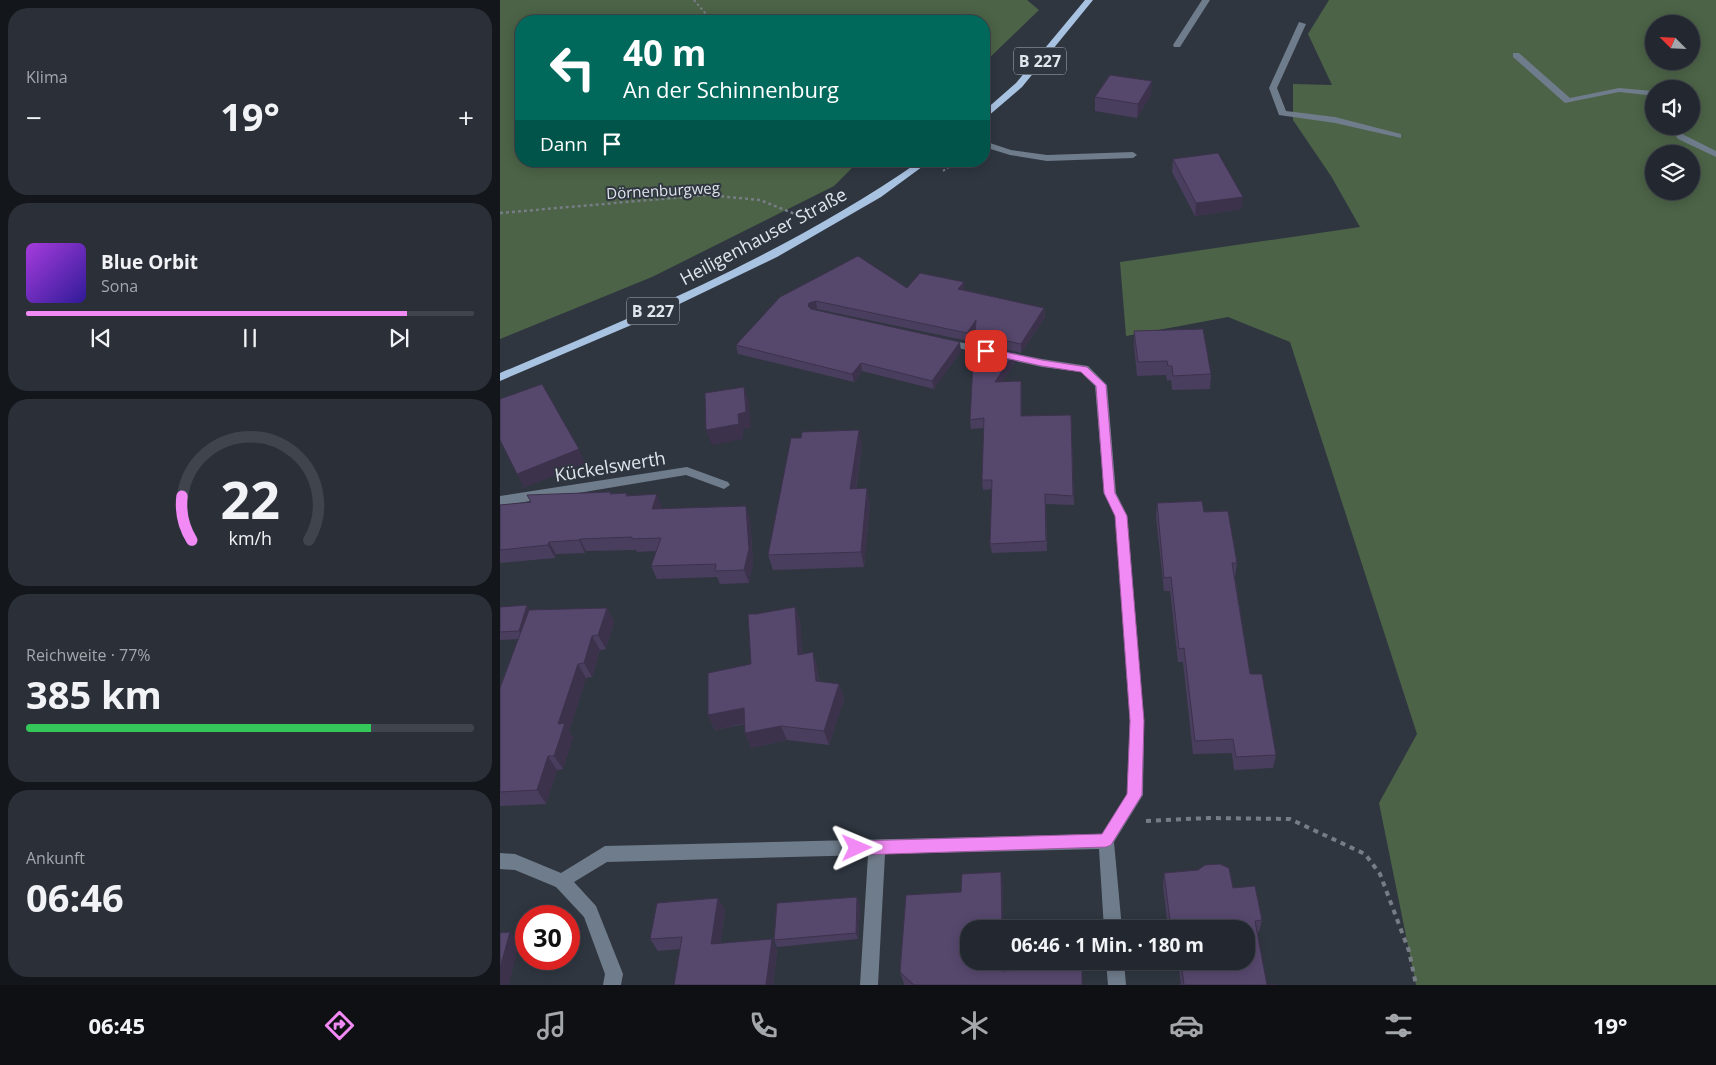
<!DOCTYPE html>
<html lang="de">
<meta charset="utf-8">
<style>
:root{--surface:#232830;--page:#2b3038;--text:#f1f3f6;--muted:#a3a6ab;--line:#40444c;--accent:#f18af4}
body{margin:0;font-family:"Open Sans",sans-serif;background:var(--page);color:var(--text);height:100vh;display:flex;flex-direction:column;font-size:19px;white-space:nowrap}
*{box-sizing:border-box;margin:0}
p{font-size:16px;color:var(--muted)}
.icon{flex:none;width:28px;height:28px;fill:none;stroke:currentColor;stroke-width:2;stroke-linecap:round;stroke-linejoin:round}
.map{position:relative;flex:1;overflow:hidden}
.sheet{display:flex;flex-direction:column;gap:8px;padding:8px;background:#13161a;width:500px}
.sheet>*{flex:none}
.guide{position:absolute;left:15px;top:15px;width:475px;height:152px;border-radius:20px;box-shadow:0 2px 12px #0003,0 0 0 1px var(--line);background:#00695c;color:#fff;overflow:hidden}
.needle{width:32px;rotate:294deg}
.buttons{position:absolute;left:1145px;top:15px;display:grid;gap:10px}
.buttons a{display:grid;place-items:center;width:55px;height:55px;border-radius:50%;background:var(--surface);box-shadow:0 2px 12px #0003,0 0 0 1px var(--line);font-size:25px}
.speed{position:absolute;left:15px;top:905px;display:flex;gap:10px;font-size:25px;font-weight:700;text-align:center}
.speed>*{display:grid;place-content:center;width:65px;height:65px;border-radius:50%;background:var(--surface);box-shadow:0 2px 12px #0003,0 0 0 1px var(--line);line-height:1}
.speed .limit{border:8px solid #d22;background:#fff;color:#111}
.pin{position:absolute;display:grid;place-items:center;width:42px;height:42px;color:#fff;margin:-21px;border-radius:10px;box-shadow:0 2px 8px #0006}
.me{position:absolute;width:55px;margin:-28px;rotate:89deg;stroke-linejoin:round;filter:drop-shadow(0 0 4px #0008)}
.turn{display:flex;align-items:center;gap:18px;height:105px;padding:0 25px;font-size:22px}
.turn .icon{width:65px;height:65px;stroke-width:2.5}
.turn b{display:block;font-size:35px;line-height:42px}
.then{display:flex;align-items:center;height:48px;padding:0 25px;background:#0003;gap:10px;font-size:19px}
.big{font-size:38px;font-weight:700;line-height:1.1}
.sheet .widget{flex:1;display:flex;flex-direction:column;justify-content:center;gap:8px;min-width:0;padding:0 18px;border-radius:20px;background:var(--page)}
.sheet .dial{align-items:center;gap:0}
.dial svg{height:130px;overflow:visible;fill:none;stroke:var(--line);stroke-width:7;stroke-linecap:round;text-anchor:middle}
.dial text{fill:var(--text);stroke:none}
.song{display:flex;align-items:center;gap:15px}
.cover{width:60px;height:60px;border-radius:8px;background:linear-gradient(135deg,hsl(280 70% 55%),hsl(250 70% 35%))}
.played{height:5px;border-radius:2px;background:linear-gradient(90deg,var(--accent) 85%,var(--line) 85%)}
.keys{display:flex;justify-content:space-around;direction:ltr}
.heat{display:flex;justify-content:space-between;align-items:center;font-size:28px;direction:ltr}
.charge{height:8px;border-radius:4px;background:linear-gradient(90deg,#34c759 77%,var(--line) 0)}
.trip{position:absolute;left:460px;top:920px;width:295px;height:50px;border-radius:20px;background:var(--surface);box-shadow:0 2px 12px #0003,0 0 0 1px var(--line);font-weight:700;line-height:50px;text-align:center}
.tabs{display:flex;height:80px;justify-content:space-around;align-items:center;background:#0e1013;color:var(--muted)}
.tabs .icon{width:35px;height:35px}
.tabs .on{color:var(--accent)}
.tabs b{font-size:22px;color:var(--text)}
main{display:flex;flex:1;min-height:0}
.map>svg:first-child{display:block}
</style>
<main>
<section class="sheet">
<div class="widget"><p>Klima</p>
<div class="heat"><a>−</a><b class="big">19°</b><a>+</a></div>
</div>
<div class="widget">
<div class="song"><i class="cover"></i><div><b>Blue Orbit</b><p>Sona</p></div></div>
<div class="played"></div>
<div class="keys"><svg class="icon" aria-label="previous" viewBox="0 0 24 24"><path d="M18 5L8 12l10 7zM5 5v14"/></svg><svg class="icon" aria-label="pause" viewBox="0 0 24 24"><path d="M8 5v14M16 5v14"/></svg><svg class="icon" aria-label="next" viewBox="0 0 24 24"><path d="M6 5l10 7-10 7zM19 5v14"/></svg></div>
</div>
<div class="widget dial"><svg viewBox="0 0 100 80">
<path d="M14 69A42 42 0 1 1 86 69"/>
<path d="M14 69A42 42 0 0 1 8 42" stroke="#f18af4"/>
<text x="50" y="56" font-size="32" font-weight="700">22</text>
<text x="50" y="72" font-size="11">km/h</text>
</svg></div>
<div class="widget"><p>Reichweite · 77%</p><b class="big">385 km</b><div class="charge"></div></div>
<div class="widget"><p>Ankunft</p><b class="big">06:46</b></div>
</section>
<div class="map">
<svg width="1216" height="985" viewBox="0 0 1216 985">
<rect width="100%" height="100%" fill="#2f3640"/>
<path fill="#4c6347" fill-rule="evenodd" d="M 0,0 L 527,0 L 539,10 L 484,63 L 484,21 L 21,21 L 21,161 L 359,161 L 334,186 L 152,277 L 0,339 Z
M 829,0 L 1216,0 L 1216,985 L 916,985 L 879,803 L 917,734 L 790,342 L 728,317 L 626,336 L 620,262 L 860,227 L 831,176 L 793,120 L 793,84 L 832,85 L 808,34 ZM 1154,24 L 1191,24 L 1191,61 L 1154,61 ZM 1154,89 L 1191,89 L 1191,126 L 1154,126 ZM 1154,154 L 1191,154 L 1191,191 L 1154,191 Z"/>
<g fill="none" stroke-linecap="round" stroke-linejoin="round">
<path stroke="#777d85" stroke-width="2" stroke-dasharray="2.5 2.5" stroke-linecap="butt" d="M 194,0 L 212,21
M 443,171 L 457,161"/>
<path stroke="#777d85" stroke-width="2.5" stroke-dasharray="3 3" stroke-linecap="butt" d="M 0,213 L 207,195 L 260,200 L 300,216"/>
<path stroke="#777d85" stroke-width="4" stroke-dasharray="5 5" stroke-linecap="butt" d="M 646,821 L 709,818 L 790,819 L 865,854 L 880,874 L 909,951 L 916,985"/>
<path fill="#6f7c8b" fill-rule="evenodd" d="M 702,0 L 710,0 L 680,47 L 674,47 L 673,45 Z
M 799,22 L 806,24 L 777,88 L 786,111 L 835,117 L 901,134 L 901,138 L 835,123 L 779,115 L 769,88 Z
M 1013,53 L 1019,53 L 1070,98 L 1119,88 L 1153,91 L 1154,100 L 1147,95 L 1119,92 L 1065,103 L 1013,57 Z
M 1169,126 L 1178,126 L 1184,135 L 1216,151 L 1216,157 L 1178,139 Z
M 484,141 L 511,150 L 547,155 L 633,152 L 637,155 L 633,158 L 547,161 L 510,155 L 484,147 Z
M 444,339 L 542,359 L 588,366 L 607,385 L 616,493 L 627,515 L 644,721 L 643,795 L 614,842 L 622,929 L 604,929 L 599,849 L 385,854 L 378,985 L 360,985 L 368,855 L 107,862 L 74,882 L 96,906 L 123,974 L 121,985 L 103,985 L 105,974 L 84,917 L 56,887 L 15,870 L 0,869 L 0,853 L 15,854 L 61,873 L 105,846 L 602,834 L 627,794 L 630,721 L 615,515 L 604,493 L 595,386 L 581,372 L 542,367 L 440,344 L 439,342 Z
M 187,467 L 228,482 L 230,485 L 224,489 L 186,475 L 0,506 L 0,496 Z
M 606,961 L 624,961 L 626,985 L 608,985 Z"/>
<path fill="#a8c2e1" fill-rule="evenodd" d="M 585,0 L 593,0 L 522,87 L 487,117 L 484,118 L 484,111 L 516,83 Z
M 420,161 L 430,161 L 381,197 L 277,257 L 169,309 L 0,381 L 0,373 C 148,311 287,253 420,161 Z"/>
</g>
<path fill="#4a3e5e" d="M 651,95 L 637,118 L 595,111 L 595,97 Z
M 673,159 L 742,209 L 695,216 L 672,172 Z
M 464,282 L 464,290 L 544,308 L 545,317 L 521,353 L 476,343 L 475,330 L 468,341 L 317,309 L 314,310 L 461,351 L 434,389 L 362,371 L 354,382 L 238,354 L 236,345 L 280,297 L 407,288 Z
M 634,331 L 711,374 L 710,389 L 672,390 L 671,380 L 667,381 L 666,375 L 637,376 L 634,345 Z
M 514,353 L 515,363 L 502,381 L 522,391 L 522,416 L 571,415 L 574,505 L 546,504 L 547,551 L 492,553 L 490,544 L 492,489 L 483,490 L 482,480 L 484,428 L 471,429 L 470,420 Z
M 301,438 L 362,446 L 356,489 L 370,504 L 364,567 L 273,570 L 268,555 Z
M 111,492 L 112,494 L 127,493 L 128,496 L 162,507 L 162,509 L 250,519 L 253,562 L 249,583 L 220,584 L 217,577 L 157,579 L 151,566 L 156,551 L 137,552 L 136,550 L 86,551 L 85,553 L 56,554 L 55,558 L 0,563 L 0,505 L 31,502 Z
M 657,503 L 704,512 L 737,563 L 735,577 L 750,674 L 776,755 L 773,768 L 734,770 L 732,753 L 693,754 L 683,662 L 678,662 L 670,591 L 664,591 L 656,517 Z
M 0,607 L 30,610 L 107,608 L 114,622 L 106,649 L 100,650 L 92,677 L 86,678 L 69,731 L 73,737 L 63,769 L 57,770 L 46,804 L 0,806 L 0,688 L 19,639 L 0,640 Z
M 295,607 L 300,622 L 302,654 L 313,652 L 317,667 L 319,681 L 339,684 L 344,699 L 329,745 L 287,740 L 251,748 L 245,733 L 245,724 L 215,730 L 208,715 L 251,664 L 256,614 Z
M 664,873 L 733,888 L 762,920 L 759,932 L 757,932 L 767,985 L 776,985 L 681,985 L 678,961 L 746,961 L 746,929 L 668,929 L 663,885 Z
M 503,885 L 503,929 L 469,929 L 469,961 L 504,961 L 504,971 L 583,985 L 405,985 L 404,984 L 400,972 L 461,892 Z
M 218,898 L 225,910 L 220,944 L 272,939 L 277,951 L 273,985 L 174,985 L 180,949 L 158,951 L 150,939 Z
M 360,904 L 358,939 L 277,947 L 274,940 Z"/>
<path fill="#3c324c" d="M 652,81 L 651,95 L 637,118 L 638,104 Z
M 743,197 L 742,209 L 695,216 L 696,203 Z
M 464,282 L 464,291 L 458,289 Z
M 316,301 L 317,309 L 311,311 L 308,306 L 309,303 Z
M 544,308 L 545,317 L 521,353 L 521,344 Z
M 476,320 L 477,328 L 468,341 L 467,333 Z
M 460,342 L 461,351 L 434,389 L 432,381 Z
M 514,353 L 515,363 L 496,391 L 495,382 Z
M 361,363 L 362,371 L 354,382 L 352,374 Z
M 521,381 L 522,391 L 522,426 L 521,416 Z
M 244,387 L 249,402 L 251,428 L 243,429 L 243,439 L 212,445 L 206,430 L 238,414 Z
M 359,430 L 362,446 L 353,504 L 350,489 Z
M 79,449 L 85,463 L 24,488 L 17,474 Z
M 367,488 L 370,504 L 364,567 L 361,552 Z
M 157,494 L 162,507 L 158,522 L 152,509 Z
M 246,506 L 250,519 L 253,562 L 249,583 L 244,570 Z
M 80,539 L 86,551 L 85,553 L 79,540 Z
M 49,542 L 56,554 L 55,558 L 48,545 Z
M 27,605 L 32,613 L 24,639 L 19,631 Z
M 295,607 L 300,622 L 303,670 L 298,655 Z
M 107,608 L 114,622 L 106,649 L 98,635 Z
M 92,636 L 100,650 L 92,677 L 84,663 Z
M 313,652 L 317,667 L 320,696 L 316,681 Z
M 78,664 L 86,678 L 69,731 L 73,737 L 63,769 L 54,756 L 58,724 Z
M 339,684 L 344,699 L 329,745 L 324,731 Z
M 244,708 L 250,722 L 215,730 L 208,715 Z
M 281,726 L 287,740 L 251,748 L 245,733 Z
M 48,756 L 57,770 L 46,804 L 37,790 Z
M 501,872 L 503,885 L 503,929 L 502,929 Z
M 357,897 L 360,904 L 358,939 L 356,933 Z
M 218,898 L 225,910 L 218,956 L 211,944 Z
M 10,932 L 19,943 L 9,985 L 0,985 L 0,968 Z
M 272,939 L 277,951 L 273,985 L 266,985 Z
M 502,961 L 504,961 L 504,983 L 502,971 Z"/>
<path fill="#56486d" stroke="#3c324c" d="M 610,75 L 652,81 L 638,104 L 595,97 Z
M 718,153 L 743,197 L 696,203 L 673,159 Z
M 358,256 L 407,288 L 420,273 L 464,282 L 458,289 L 544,308 L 521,344 L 475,334 L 476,320 L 467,333 L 316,301 L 309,303 L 308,306 L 311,309 L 460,342 L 432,381 L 361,363 L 352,374 L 236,345 L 280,297 Z
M 703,329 L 711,374 L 673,376 L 672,366 L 668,366 L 667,361 L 638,362 L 634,331 Z
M 474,344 L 514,353 L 495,382 L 521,381 L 521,416 L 571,415 L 573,496 L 545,494 L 546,541 L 490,544 L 492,480 L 482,480 L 484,418 L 470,420 Z
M 42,384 L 79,449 L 17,474 L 0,440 L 0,399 Z
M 244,387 L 246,412 L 238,414 L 239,424 L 206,430 L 205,393 Z
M 359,430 L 350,489 L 367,488 L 361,552 L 268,555 L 291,438 L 301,438 L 302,432 Z
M 111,492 L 110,494 L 127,493 L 126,496 L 157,494 L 152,509 L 246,506 L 249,549 L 244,570 L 215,571 L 216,564 L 151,566 L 161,538 L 132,539 L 132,537 L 80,539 L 79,540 L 49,542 L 48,545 L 0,550 L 0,505 L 31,502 L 27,495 Z
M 702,501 L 704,512 L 728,511 L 737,563 L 732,563 L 750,674 L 762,674 L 776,755 L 736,757 L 733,739 L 695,741 L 684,648 L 679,649 L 671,577 L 664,578 L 657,503 Z
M 27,605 L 19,631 L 0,632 L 0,607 Z
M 295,607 L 298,655 L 313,652 L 316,681 L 339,684 L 324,731 L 281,726 L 245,733 L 244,708 L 208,715 L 208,673 L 251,664 L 248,614 L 256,614 Z
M 107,608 L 98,635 L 92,636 L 84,663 L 78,664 L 58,724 L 65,723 L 54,756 L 48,756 L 37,790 L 0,792 L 0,688 L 29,610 Z
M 720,864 L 729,868 L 733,888 L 755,886 L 762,920 L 755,921 L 767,985 L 776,984 L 776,985 L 684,985 L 681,961 L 746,961 L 746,929 L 671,929 L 664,873 L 698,870 L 705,865 Z
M 501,872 L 502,929 L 469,929 L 469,961 L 502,961 L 502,971 L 582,967 L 582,985 L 414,985 L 400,972 L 406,895 L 461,892 L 462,874 Z
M 357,897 L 356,933 L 274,940 L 277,903 Z
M 218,898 L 211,944 L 272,939 L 266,985 L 174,985 L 182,937 L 150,939 L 157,903 Z
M 10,932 L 0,968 L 0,933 Z"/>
<path fill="#f18af4" stroke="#9d5a9f" d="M 486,348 L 542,360 L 587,367 L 606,385 L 615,493 L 627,516 L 644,721 L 642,795 L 611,845 L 606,847 L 357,855 L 352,853 L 350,848 L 352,843 L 357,841 L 602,834 L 627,794 L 630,721 L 615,516 L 604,493 L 596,386 L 581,372 L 542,366 L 482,353 L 480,351 Z"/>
<g text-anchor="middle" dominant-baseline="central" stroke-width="4" stroke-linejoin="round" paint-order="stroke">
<g font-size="15" fill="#e1e5ec" stroke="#2f3640">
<text transform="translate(163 190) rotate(-3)">Dörnenburgweg</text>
</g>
<g fill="#2f3640" stroke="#acb0b8" stroke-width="1">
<rect x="514" y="47.5" width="52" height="27" rx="4"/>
<rect x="127" y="297.5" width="52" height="27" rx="4"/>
</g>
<g font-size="16" font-weight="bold" fill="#e1e5ec">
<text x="540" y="61">B 227</text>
<text x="153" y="311">B 227</text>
</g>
<g font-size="18" fill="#e1e5ec" stroke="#2f3640">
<text transform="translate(263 236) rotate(-28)">Heiligenhauser Straße</text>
<text transform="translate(110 466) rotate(-9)">Kückelswerth</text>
</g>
</g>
</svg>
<div class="buttons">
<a><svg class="needle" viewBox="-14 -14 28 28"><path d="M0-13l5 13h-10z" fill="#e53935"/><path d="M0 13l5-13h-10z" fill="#a3a6ab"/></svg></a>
<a><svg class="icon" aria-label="sound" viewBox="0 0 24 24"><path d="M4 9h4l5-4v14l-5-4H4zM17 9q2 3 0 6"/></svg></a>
<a><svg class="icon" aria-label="layers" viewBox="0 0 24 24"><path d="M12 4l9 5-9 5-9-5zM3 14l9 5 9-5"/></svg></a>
</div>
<div class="speed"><div class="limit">30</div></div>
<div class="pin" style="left:486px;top:351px;background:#d93025"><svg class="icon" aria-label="arrive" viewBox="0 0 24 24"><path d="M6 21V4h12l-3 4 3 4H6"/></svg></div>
<svg class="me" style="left:357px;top:848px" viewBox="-20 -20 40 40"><path d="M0-17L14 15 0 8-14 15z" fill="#f18af4" stroke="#fff" stroke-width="4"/></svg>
<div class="trip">06:46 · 1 Min. · 180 m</div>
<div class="guide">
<div class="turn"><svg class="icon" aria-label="left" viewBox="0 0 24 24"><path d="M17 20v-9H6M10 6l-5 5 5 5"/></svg><div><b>40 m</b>An der Schinnenburg</div></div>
<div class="then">Dann<svg class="icon" aria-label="arrive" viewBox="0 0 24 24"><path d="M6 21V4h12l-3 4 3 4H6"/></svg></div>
</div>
</div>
</main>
<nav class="tabs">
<b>06:45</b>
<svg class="icon on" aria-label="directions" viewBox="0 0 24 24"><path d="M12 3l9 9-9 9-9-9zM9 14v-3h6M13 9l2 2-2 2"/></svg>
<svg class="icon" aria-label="music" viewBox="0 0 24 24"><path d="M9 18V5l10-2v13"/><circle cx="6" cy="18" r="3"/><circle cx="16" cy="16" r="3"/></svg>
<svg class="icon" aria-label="phone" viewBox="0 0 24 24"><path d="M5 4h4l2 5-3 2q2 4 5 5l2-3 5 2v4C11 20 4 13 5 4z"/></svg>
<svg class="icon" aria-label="climate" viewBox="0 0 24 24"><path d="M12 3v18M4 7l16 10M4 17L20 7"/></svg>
<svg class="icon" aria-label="car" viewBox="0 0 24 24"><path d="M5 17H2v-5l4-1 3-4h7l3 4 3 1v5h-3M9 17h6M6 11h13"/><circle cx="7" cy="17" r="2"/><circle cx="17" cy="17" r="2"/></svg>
<svg class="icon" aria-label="filters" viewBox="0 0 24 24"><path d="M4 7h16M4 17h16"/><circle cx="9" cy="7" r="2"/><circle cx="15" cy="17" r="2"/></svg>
<b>19°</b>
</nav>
